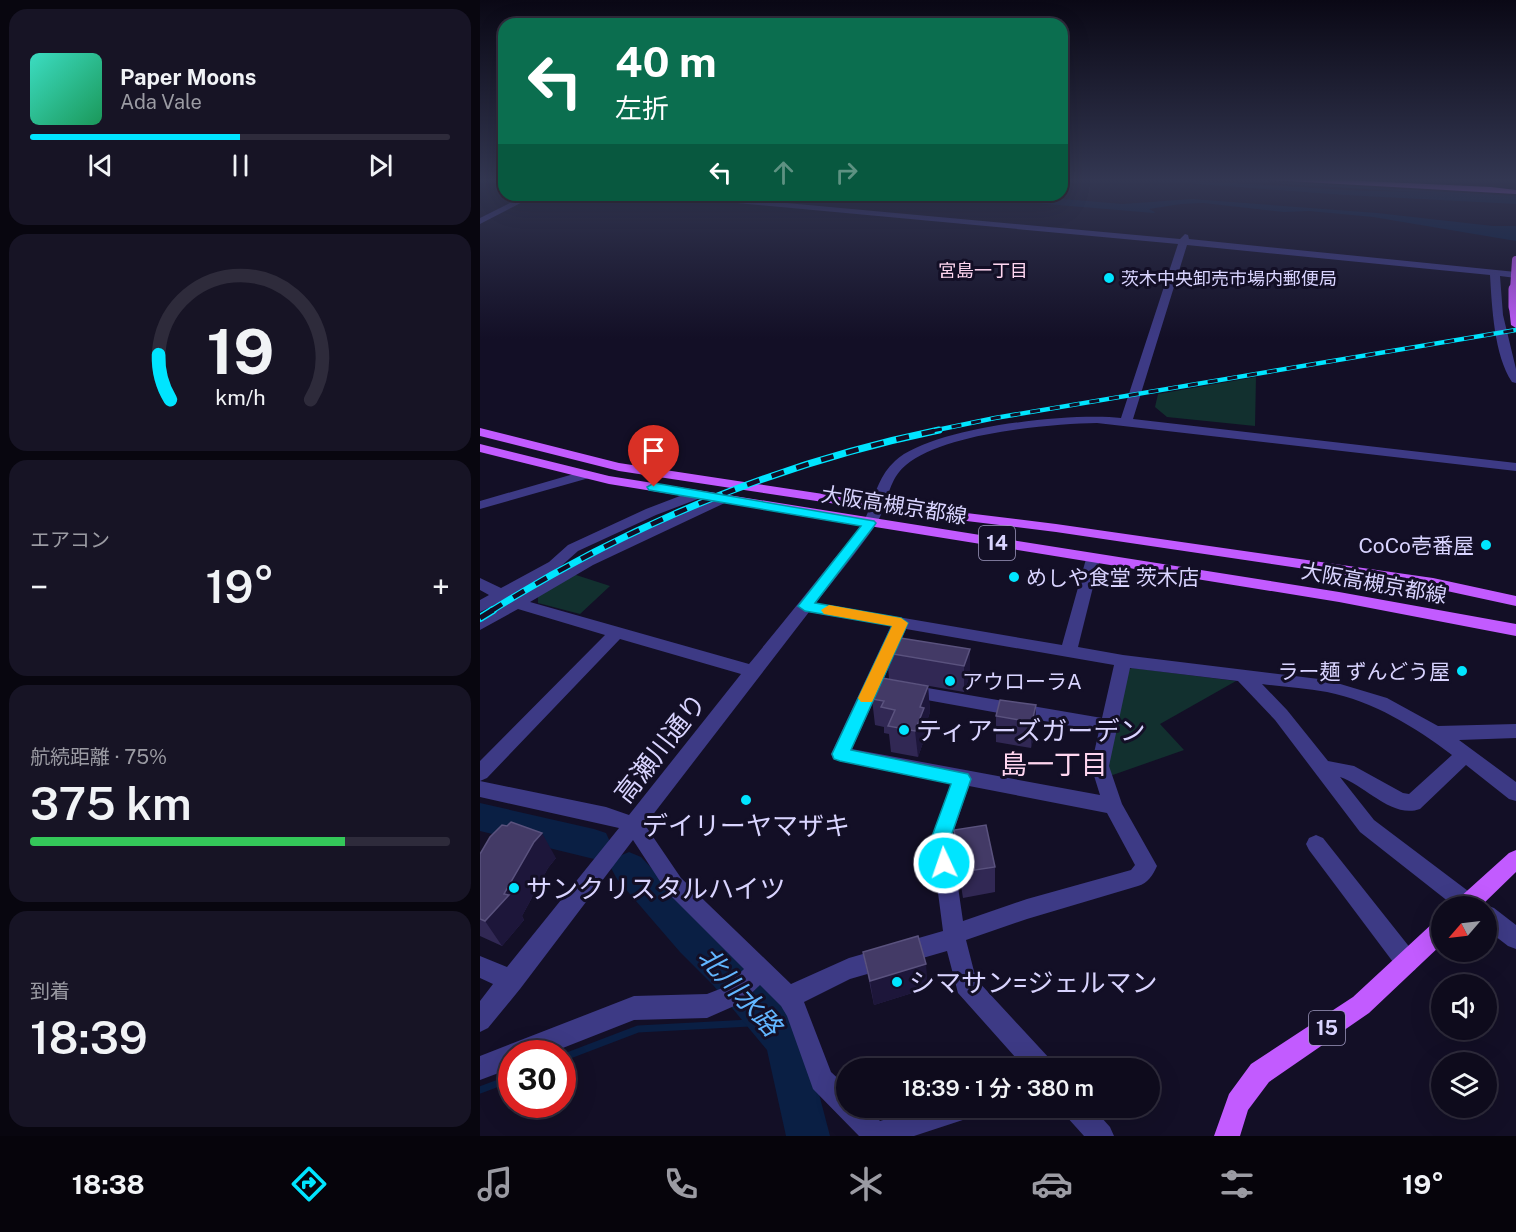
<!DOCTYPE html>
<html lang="ja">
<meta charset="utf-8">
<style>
:root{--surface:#0e0b1c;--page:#171425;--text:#f1f3f6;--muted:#9b9ba3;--line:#2e2b3b;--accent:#00e5ff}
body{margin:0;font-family:"Public Sans","Noto Sans JP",sans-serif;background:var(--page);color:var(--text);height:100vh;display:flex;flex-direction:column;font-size:22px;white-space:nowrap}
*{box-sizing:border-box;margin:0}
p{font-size:20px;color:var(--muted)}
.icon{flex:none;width:33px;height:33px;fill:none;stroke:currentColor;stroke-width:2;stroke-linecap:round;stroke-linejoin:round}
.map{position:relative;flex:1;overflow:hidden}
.sheet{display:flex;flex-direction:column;gap:9px;padding:9px;background:#08060f;width:480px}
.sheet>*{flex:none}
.hud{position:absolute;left:18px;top:18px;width:570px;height:183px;border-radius:18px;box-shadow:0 6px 24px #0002,0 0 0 2px var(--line);background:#0b6e4f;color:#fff;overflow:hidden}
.needle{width:39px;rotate:242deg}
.controls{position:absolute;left:951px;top:896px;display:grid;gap:12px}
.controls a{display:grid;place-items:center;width:66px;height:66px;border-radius:50%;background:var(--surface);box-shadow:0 6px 24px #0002,0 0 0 2px var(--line);font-size:30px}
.speed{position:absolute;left:18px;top:1040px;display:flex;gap:12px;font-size:30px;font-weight:700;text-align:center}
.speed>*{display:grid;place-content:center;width:78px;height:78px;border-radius:50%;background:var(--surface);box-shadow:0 6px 24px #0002,0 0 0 2px var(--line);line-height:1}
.speed .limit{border:9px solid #d22;background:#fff;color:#111}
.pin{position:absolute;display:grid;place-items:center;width:51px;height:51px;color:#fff;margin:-62px -26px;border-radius:50% 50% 50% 0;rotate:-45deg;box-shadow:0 0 6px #0007}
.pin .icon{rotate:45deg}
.me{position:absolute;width:66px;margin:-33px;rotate:357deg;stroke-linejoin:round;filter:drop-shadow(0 0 4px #0008)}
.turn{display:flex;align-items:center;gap:21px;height:126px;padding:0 18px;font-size:27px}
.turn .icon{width:78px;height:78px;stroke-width:2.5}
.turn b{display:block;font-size:42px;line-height:51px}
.lanes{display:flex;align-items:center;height:57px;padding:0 18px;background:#0003;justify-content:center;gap:30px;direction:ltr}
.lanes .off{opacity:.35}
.big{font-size:45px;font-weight:600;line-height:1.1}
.sheet .widget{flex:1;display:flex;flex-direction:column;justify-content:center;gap:9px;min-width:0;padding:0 21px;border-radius:18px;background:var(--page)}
.sheet .dial{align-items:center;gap:0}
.dial svg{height:156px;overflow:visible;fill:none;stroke:var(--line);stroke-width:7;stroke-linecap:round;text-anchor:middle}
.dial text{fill:var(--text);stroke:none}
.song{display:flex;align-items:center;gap:18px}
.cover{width:72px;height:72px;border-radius:9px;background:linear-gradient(135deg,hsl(170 70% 55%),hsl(150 70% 35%))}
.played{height:6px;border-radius:3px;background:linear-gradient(90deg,var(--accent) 50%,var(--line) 50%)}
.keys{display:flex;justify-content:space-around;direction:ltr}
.heat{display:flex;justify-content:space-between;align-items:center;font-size:33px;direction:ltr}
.charge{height:9px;border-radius:4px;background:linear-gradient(90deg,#34c759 75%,var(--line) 0)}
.trip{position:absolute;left:356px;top:1058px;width:324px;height:60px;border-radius:30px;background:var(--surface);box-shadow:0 6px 24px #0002,0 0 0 2px var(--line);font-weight:600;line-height:60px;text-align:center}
.tabs{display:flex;height:96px;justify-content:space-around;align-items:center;background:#06040b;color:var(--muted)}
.tabs .icon{width:42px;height:42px}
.tabs .current{color:var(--accent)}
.tabs b{font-size:27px;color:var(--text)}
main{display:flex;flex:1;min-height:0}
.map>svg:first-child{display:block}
</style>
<main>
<section class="sheet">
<div class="widget">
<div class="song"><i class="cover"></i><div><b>Paper Moons</b><p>Ada Vale</p></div></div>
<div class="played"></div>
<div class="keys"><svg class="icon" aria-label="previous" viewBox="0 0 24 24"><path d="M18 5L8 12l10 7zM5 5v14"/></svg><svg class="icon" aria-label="pause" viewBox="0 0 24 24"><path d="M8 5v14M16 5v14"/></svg><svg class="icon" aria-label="next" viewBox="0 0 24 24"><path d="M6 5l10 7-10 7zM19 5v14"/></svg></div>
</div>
<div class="widget dial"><svg viewBox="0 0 100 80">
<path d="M14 69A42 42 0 1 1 86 69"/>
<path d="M14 69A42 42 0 0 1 8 46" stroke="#00e5ff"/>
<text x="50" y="56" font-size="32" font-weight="700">19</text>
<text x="50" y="72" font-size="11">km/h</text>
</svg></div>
<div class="widget"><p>エアコン</p>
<div class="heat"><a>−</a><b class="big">19°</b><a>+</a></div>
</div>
<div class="widget"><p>航続距離 · 75%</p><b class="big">375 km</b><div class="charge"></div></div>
<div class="widget"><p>到着</p><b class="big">18:39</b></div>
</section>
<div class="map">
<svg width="1036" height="1136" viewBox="0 0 1036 1136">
<rect width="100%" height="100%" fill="#130f26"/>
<path fill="#12302f" d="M 776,377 L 775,426 L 687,417 L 675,407 L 678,394 Z
M 93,574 L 130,586 L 100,614 L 58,603 L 58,595 Z
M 652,668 L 756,681 L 680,724 L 704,750 L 627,777 L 643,672 Z"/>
<path fill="#0a1f44" d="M 650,179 C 722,179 794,186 866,190 C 923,192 980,192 1036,198 L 1036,204 L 865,195 Z
M 458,195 L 559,197 L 643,204 L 712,199 L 897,213 L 1013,226 L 1036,226 L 1036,241 L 893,217 L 829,211 L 804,212 L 723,203 L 701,204 L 669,209 L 675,212 L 674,213 Z"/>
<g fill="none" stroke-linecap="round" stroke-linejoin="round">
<path stroke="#0a1f44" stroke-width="2" d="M 737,179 L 1036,197"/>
<path stroke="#0a1f44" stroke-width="7" d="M 82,1058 L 158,1029 L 290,1022
M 0,1090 L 32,1078"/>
<path fill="#0a1f44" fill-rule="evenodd" d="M 0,803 L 114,829 L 126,833 L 131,844 L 126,855 L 114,859 L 0,831 Z
M 149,852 L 161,857 C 183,880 203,903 225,925 C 255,956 309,1001 325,1040 L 350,1136 L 306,1136 L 287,1050 L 233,985 L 200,952 L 137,879 L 131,868 L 137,857 Z"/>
<path fill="#3d3a85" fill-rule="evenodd" d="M 46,195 L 56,195 L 0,224 L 0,218 Z
M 189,195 L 219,195 L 700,239 L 705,234 L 708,235 L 709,239 L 1036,272 L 1036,278 L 1020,276 L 1023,315 L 1036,369 L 1036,383 L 1032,382 C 1014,355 1012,307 1010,275 L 707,245 L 653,419 L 1036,463 L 1036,471 L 617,423 C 568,424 464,433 426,465 C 407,480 408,507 395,526 C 377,552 356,577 336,603 L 582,645 L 606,559 L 613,554 L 620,559 L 598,647 L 643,655 L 847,680 L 907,698 L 958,726 L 1036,724 L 1036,738 L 979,740 L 1036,782 L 1036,801 L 1029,799 L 986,765 L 940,809 C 912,819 885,785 860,777 L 894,820 L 996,897 L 998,906 L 974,906 L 880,832 L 795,720 L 758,681 L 650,668 L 629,766 L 642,804 L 677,866 C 673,875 668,883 658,886 L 547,919 L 486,940 L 496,979 L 570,1059 L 573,1068 L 545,1068 L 478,993 L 467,951 L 370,979 L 324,1002 L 351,1072 L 366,1086 L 366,1107 L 387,1107 L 400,1121 L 445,1107 L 499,1107 L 495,1116 L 434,1136 L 379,1136 L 333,1089 L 307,1016 L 301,1006 L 280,985 L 261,1003 L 227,1018 L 154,1020 L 70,1053 L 32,1053 L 32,1068 L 0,1080 L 0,1056 L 154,996 L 227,994 L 245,987 L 264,969 L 187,892 L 153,840 L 40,989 L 8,1028 L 0,1032 L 0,1001 L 13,984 L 0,978 L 0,956 L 27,967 L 139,828 L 0,797 L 0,781 L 126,807 L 149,815 L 261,674 L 140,639 L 7,778 L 0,781 L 0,761 L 125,635 L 38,609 L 0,630 L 0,617 L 24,603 L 21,602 L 0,612 L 0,600 L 9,595 L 0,590 L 0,578 L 21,588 L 69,562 L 88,545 L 166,509 L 213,491 L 223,491 L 225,494 L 223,497 L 176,515 L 98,551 L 79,568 L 33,595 L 36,597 L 103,559 L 239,495 L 249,495 L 251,498 L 249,501 L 113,565 L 50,602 L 269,664 C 296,631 323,598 350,564 C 360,551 376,537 384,521 C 394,501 397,477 415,461 C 452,427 592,412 641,418 L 698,244 L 193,197 ZM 329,612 L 411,626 L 351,754 L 353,759 L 471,783 L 451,839 L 463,931 L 369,958 L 311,984 L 201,878 L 165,825 ZM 426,629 L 634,665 L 622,718 L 430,685 L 424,686 L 421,691 L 424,696 L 430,697 L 619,731 L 611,766 L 620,795 L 372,749 ZM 782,684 C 803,687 825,688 847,692 C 893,701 935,727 972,755 L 929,794 L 923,793 L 874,766 L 848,761 L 807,710 ZM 489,786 L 627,813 L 655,865 L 651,870 L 547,899 L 483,921 L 471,839 Z
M 104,471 L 111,475 L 109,478 L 0,509 L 0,501 Z
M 836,835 L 843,838 L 935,954 L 938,962 L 935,970 L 927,973 L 919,970 L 829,850 L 826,844 L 829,838 Z
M 1006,905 L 1014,908 L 1036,925 L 1036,949 L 1028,946 L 1006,929 L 1006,906 L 1003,906 Z
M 582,1107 L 612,1107 L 630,1127 L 634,1136 L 604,1136 L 586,1116 Z"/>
<path fill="#c25bff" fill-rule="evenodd" d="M 771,179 L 840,179 L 1011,187 L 1036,190 L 1036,194 Z
M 1034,304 L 1036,304 L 1036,328 L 1031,325 L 1029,307 Z
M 0,428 L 139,463 L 396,502 L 576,524 L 953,578 L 1036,596 L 1036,606 L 953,588 L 576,532 L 396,510 L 139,471 L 0,436 Z
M 0,444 L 129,476 L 859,592 L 1036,624 L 1036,636 L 859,602 L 129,484 L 0,452 Z
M 1036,850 L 1036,872 L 1001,906 L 975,906 L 978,899 L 1029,853 Z
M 962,919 L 962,944 L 889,1013 L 789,1082 L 768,1110 L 760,1136 L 734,1136 L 749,1094 L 771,1064 L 873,997 L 954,922 Z"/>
<g stroke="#00e5ff" stroke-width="4.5">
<path id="rail-far2" d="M 452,431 L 515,418 L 1036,330"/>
</g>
<g stroke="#00e5ff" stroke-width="7">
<path id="rail-far1" d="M 11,611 C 148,525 299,463 459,430"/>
</g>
<g stroke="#00e5ff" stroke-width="8">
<path id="rail" d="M 0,618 L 13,610"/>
</g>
<use href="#rail-far2" stroke="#130f26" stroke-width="3" stroke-dasharray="10" stroke-linecap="butt"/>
<use href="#rail-far1" stroke="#130f26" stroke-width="4.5" stroke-dasharray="13" stroke-linecap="butt"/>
<use href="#rail" stroke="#130f26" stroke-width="5" stroke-dasharray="16" stroke-linecap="butt"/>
<path stroke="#c25bff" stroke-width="8" d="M 1034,290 L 1036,260"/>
<path stroke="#c25bff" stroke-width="11" d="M 1034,289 L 1034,307"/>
</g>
<path fill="#312854" d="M 490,649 L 490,675 L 484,692 L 409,679 L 407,653 Z
M 448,686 L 450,712 L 446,724 L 446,734 L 438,757 L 411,752 L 409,734 L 404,733 L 404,727 L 395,725 L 392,699 Z
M 556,705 L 555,732 L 551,748 L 516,742 L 516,716 Z
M 474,830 L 515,867 L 515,892 L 483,898 L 476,855 Z
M 0,854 L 76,858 L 68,868 L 42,916 L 44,920 L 22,946 L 0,936 Z
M 383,952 L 448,988 L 394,1005 Z"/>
<path fill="#1d163a" d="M 490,649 L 490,675 L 484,692 L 484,666 Z
M 448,686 L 450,712 L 446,724 L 446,734 L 438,757 L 435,731 L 440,707 Z
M 556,705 L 555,732 L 551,748 L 552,722 Z
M 62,833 L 76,858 L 68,868 L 42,916 L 44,920 L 22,946 L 5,921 L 24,894 L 54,842 Z
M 446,964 L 448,988 L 394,1005 L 390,981 Z"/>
<path fill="#433a66" stroke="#5a527e" stroke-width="1.5" d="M 414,637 L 490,649 L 484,666 L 407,653 Z
M 402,678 L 448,686 L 440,707 L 444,708 L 435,731 L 408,726 L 415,710 L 401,707 L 404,701 L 392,699 Z
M 520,700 L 556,705 L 552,722 L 516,716 Z
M 31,822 L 62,833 L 54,842 L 24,894 L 29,895 L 5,921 L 0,919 L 0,854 L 10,837 L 22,825 L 27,826 Z
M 506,825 L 515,867 L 482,872 L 474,830 Z
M 438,936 L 446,964 L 390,981 L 383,952 Z"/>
<linearGradient id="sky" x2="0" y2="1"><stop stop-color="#0a0815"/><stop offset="0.53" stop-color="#333752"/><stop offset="1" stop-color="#333752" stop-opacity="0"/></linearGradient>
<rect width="1036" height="339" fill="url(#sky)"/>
<path fill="#00e5ff" stroke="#0095a6" stroke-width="1.5" d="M 174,483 L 394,521 L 396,523 L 394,526 L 335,603 L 421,618 L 428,623 L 371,750 L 488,774 L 491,779 L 470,839 L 473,863 L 471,869 L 464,871 L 457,869 L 451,839 L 471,784 L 360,761 L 354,759 L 352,754 L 412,626 L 325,611 L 318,606 L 381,526 L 169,490 L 167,487 Z"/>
<path fill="#f59e0b" d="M 349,605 L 421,618 L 428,623 L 392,702 L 381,702 L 378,698 L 412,626 L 344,614 L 341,610 Z"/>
<g fill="#00e5ff" stroke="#130f26" stroke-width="2">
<circle cx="629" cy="278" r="6"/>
<circle cx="1006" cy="545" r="6"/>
<circle cx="534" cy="577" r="6"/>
<circle cx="982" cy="671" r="6"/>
<circle cx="470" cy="681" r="6"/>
<circle cx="424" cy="730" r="6"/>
<circle cx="266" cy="800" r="6"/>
<circle cx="34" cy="888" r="6"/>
<circle cx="417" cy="982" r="6"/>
</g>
<g text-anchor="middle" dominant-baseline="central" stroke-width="6" stroke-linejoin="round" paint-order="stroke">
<g font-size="18" fill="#ffd6f0" stroke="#130f26">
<text x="503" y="270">宮島一丁目</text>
</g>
<g font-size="18" fill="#d9d4ff" stroke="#130f26" text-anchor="start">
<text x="641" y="278">茨木中央卸売市場内郵便局</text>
</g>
<g fill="#130f26" stroke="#9e99be" stroke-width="1.5">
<rect x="499" y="526" width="36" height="34" rx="4.5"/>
<rect x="829" y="1011" width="36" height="34" rx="4.5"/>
</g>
<g font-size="20" font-weight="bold" fill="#d9d4ff">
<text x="517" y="543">14</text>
<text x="847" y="1028">15</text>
</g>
<g font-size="21" fill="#d9d4ff" stroke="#130f26">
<text transform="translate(414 505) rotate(9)">大阪高槻京都線</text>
<text transform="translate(894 583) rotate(10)">大阪高槻京都線</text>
</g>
<g font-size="21" fill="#d9d4ff" stroke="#130f26" text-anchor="end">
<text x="994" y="545">CoCo壱番屋</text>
<text x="546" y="577" text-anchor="start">めしや食堂 茨木店</text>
<text x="970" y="671">ラー麺 ずんどう屋</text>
<text x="482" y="681" text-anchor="start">アウローラA</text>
</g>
<g font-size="26" fill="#d9d4ff" stroke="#130f26" text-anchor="start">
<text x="436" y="730">ティアーズガーデン</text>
<text x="266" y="825" text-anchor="middle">デイリーヤマザキ</text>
<text x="46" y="888">サンクリスタルハイツ</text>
<text x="429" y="982">シマサン=ジェルマン</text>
</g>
<g font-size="26" fill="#d9d4ff" stroke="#130f26">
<text transform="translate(180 748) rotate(-52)">高瀬川通り</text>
</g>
<g font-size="27" fill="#ffd6f0" stroke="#130f26">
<text x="574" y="764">島一丁目</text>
</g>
<g font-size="27" font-style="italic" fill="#62b6ff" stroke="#130f26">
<text transform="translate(260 991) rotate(48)">北川水路</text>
</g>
</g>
</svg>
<div class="controls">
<a><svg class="needle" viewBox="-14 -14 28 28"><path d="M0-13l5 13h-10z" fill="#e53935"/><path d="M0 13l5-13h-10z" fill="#9b9ba3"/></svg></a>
<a><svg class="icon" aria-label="sound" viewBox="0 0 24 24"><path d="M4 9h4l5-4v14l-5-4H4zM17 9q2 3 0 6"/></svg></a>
<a><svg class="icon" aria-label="layers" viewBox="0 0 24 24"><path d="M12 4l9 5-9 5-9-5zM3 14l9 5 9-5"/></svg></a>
</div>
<div class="speed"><div class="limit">30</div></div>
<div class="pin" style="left:174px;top:487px;background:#d93025"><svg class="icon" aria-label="arrive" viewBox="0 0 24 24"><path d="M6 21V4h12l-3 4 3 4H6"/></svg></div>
<svg class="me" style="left:464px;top:863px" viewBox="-20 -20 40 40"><circle r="17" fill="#00e5ff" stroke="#fff" stroke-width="3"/><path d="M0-11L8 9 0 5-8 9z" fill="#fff"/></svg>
<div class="trip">18:39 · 1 分 · 380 m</div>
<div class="hud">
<div class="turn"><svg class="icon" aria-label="left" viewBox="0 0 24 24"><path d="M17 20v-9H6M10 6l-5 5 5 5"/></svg><div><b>40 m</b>左折</div></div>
<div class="lanes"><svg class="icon" aria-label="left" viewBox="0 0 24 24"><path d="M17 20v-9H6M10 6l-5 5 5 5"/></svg><svg class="icon off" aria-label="ahead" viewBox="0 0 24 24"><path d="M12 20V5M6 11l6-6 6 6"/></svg><svg class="icon off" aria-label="right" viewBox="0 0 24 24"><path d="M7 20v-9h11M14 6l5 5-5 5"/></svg></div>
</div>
</div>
</main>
<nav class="tabs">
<b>18:38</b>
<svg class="icon current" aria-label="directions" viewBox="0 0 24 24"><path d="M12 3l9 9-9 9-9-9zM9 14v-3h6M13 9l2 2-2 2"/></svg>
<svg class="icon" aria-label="music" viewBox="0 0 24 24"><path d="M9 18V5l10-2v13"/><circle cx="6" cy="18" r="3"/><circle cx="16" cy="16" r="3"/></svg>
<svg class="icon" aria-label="phone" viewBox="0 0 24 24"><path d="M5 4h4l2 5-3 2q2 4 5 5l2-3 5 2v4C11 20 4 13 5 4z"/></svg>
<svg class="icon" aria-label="climate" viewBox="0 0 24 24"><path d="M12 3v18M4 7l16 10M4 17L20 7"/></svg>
<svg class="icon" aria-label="car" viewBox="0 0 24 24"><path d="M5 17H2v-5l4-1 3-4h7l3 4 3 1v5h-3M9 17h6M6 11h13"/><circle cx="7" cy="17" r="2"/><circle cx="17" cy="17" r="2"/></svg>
<svg class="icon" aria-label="filters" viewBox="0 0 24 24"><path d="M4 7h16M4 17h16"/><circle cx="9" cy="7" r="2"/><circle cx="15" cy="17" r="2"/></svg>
<b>19°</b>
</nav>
